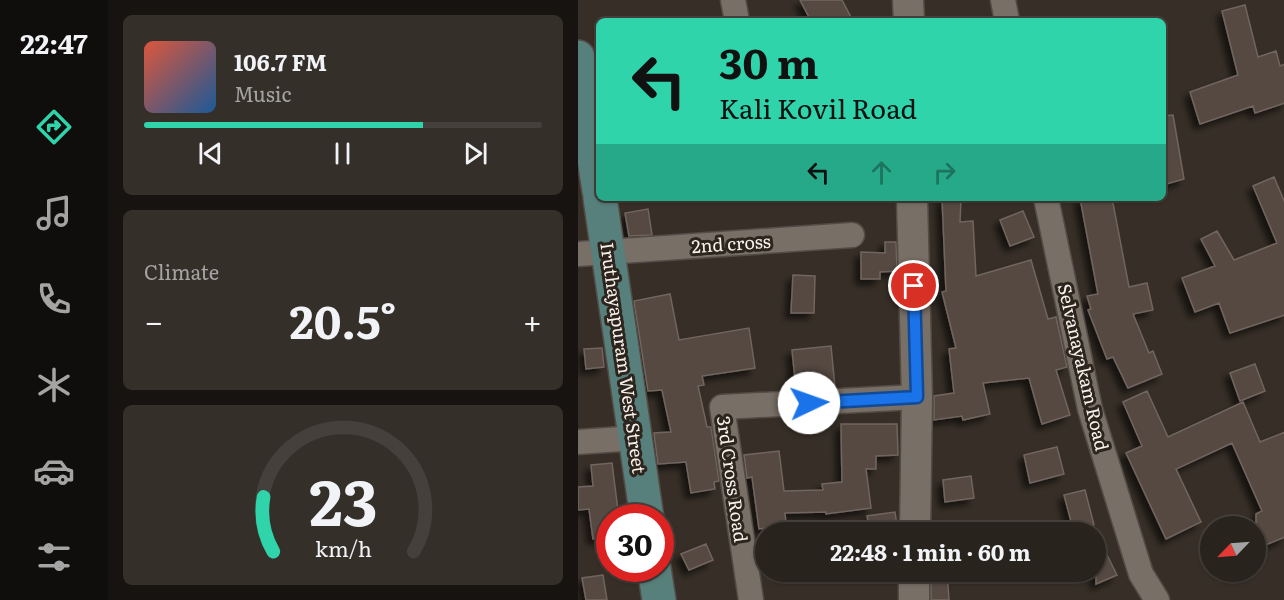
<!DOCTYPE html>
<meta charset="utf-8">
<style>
:root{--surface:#29231d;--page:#352f2a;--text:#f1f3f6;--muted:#a5a4a4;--line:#45403b;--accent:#2fd4aa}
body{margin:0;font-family:Literata,serif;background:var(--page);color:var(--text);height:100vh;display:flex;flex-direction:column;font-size:22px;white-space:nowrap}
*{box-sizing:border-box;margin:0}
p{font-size:20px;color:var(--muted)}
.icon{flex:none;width:33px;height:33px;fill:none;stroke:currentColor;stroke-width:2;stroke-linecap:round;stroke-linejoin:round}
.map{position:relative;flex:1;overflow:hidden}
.drawer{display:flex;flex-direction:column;gap:15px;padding:15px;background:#171310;width:470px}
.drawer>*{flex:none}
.hud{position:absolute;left:18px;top:18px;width:570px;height:183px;border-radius:9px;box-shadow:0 2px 4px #0004,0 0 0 2px var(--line);background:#2fd4aa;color:#111;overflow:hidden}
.needle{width:39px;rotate:245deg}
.fabs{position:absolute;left:622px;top:516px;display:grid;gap:12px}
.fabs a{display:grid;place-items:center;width:66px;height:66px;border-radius:50%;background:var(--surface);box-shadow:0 2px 4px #0004,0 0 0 2px var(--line);font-size:30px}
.speed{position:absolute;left:18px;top:504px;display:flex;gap:12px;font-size:30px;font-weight:700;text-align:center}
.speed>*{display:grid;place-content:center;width:78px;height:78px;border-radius:50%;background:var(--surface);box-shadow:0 2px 4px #0004,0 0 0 2px var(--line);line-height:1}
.speed .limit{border:9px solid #d22;background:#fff;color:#111}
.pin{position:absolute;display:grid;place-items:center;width:51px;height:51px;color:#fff;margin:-26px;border:3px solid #fff;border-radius:50%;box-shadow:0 2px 6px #0007}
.me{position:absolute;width:66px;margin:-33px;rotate:87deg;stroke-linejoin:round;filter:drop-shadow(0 0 4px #0008)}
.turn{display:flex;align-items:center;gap:21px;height:126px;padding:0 24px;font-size:27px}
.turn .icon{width:78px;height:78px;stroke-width:2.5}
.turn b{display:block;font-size:42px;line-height:51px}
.lanes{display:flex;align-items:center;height:57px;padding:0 24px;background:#0003;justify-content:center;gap:30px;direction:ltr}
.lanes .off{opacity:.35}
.big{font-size:45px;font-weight:700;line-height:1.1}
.drawer .tile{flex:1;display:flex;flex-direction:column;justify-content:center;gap:9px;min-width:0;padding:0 21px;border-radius:9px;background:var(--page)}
.drawer .dial{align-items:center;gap:0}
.dial svg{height:156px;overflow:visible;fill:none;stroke:var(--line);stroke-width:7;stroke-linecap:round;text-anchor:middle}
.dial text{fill:var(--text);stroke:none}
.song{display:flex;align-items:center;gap:18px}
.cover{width:72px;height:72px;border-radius:9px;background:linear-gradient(135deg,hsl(10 70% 55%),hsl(210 70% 35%))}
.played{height:6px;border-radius:3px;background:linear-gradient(90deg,var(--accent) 70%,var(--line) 70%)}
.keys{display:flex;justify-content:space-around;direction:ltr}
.heat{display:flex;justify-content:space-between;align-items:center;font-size:33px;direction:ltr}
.trip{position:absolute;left:177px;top:522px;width:351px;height:60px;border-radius:30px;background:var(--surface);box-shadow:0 2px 4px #0004,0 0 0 2px var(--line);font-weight:700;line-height:60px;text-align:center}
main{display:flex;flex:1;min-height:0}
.tab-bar{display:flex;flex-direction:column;width:108px;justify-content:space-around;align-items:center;background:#100e0c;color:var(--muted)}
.tab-bar .icon{width:42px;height:42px}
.tab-bar .on{color:var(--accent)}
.tab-bar b{font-size:27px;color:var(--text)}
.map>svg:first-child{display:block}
</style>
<main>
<nav class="tab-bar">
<b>22:47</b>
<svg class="icon on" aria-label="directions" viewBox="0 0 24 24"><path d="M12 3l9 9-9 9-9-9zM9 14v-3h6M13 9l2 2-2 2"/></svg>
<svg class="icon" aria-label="music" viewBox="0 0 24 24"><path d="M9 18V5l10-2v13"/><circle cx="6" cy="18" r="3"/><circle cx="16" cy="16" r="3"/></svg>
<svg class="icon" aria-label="phone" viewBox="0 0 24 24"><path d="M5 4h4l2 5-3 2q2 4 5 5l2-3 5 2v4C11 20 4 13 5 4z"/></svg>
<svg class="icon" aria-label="climate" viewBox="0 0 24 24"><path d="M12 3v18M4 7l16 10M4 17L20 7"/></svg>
<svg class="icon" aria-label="car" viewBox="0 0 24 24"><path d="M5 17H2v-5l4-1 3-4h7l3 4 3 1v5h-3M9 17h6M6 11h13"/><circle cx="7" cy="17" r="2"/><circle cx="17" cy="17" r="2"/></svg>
<svg class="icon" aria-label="filters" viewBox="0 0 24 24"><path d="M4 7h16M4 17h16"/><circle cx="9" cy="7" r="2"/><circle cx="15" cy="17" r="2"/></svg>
</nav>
<section class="drawer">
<div class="tile">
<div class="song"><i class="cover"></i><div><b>106.7 FM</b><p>Music</p></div></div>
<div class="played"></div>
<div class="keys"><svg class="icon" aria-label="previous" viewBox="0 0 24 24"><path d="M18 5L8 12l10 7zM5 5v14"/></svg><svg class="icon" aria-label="pause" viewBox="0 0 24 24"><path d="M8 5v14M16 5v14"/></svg><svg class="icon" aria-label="next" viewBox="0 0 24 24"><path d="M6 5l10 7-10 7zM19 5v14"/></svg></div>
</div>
<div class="tile"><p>Climate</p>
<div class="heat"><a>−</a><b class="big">20.5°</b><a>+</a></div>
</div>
<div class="tile dial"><svg viewBox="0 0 100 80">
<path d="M14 69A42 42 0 1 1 86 69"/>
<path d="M14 69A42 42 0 0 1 9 41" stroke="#2fd4aa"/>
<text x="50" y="56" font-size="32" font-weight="700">23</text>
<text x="50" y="72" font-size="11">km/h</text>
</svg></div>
</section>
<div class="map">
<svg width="707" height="600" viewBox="0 0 707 600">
<defs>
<filter id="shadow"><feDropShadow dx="-5.5" dy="5.5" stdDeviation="3" flood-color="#0009"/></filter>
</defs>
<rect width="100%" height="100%" fill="#372f27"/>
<path fill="#544842" stroke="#71655f" stroke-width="1.5" filter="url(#shadow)" d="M 222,0 L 264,0 L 275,21 L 233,21 Z
M 667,5 L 680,57 L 698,51 L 702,66 L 707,64 L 707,103 L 677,113 L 675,106 L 622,124 L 612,92 L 660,75 L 644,11 Z
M 595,115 L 606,179 L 585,185 L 585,116 Z
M 696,177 L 707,203 L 707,315 L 652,333 L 641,303 L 617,312 L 604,278 L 637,266 L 623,239 L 639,231 L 656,260 L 699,243 L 675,186 Z
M 364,198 L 383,198 L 382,222 L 395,221 L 398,276 L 453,260 L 470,319 L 478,317 L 489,367 L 478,370 L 492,415 L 464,424 L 451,378 L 405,383 L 412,414 L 385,420 L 384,416 L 356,420 L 356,396 L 376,393 L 371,349 L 378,348 L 364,292 L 368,291 Z
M 502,198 L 534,198 L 551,287 L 569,283 L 575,310 L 555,314 L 571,353 L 575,351 L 584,374 L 550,388 L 535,357 L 529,359 L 510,310 L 513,309 L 509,296 L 520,294 Z
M 70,209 L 74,235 L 51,236 L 47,213 Z
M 445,211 L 456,237 L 432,246 L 422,220 Z
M 307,242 L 318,242 L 319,271 L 302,272 L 302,279 L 283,279 L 283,252 L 307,253 Z
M 215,275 L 237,276 L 236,313 L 213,313 Z
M 92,294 L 101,340 L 171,328 L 177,368 L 124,376 L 126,385 L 120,386 L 129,427 L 133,427 L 141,481 L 136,482 L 137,489 L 113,493 L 108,462 L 80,464 L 76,433 L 93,432 L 84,390 L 70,391 L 56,301 Z
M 253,346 L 257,387 L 218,389 L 214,350 Z
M 24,348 L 26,367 L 8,369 L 6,349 Z
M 677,364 L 687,391 L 662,401 L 652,373 Z
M 569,391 L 590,437 L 665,402 L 682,442 L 707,432 L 707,537 L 678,549 L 678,514 L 684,511 L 654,443 L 598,469 L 623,522 L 588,539 L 548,453 L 564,446 L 545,402 Z
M 263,424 L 319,424 L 320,455 L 298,456 L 298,469 L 288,469 L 293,508 L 248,514 L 248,512 L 207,513 L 208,525 L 181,529 L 174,477 L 169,478 L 166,455 L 201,451 L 206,491 L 245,490 L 244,484 L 264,482 Z
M 479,447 L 486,474 L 452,483 L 446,455 Z
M 34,463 L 41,518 L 32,518 L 32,537 L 15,539 L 11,509 L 0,510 L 0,487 L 15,486 L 13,465 Z
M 393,476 L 396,498 L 367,502 L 365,480 Z
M 507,490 L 516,525 L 495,529 L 486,495 Z
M 317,512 L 320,532 L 292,532 L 289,516 Z
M 518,533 L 539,575 L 518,584 Z
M 128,544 L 135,560 L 111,570 L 103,554 Z
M 353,572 L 369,572 L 371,600 L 353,600 Z
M 25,575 L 29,600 L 8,600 L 4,578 Z"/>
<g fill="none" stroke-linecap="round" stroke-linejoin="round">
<g stroke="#534b45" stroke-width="27">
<path id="minor" d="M 155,0 L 159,21
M 425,0 L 429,21
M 468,198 L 512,409 L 563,574 L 579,600
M 0,254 L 274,235
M 0,442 L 58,438
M 173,600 L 144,407 L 339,397"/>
</g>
<g stroke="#534b45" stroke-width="33">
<path id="tertiary" d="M 330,0 L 331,21
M 334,198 L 339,397 L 337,532
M 336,600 L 336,572"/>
</g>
<g stroke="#534b45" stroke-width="36">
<path id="secondary" d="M 0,57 L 21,191
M 22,198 L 69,518
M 76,568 L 81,600"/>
</g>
<use href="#minor" stroke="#786f66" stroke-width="24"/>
<use href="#tertiary" stroke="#786f66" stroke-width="30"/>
<use href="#secondary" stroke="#577f7c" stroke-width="33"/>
</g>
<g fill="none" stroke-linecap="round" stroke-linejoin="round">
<g stroke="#114b97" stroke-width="15">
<path id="route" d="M 231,403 L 339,397 L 336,286"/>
</g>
<use href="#route" stroke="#1a73e8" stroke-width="10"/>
</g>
<g text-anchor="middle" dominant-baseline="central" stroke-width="6" stroke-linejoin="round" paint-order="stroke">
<g font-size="18" fill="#f7f1ec" stroke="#2d251d">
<text transform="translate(153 243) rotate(-4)">2nd cross</text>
<text transform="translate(46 358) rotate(82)">Iruthayapuram West Street</text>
<text transform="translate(506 367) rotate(77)">Selvanayakam Road</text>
<text transform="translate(155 479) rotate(82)">3rd Cross Road</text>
</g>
</g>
</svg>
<div class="fabs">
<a><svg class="needle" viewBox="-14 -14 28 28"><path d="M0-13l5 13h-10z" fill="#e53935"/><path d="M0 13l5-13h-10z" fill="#a5a4a4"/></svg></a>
</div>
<div class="speed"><div class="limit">30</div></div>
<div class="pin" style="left:336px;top:286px;background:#d93025"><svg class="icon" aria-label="arrive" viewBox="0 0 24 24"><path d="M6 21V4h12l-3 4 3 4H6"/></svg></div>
<svg class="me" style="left:231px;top:403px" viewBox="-20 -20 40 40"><circle r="19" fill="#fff"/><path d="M0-13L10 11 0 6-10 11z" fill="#1a73e8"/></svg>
<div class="trip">22:48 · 1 min · 60 m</div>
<div class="hud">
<div class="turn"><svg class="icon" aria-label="left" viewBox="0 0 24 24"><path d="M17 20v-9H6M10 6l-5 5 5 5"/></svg><div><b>30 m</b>Kali Kovil Road</div></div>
<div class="lanes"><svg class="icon" aria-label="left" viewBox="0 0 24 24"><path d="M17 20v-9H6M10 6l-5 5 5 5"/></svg><svg class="icon off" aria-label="ahead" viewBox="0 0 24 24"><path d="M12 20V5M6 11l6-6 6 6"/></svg><svg class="icon off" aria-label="right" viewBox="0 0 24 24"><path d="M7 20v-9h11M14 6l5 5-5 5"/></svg></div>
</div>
</div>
</main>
